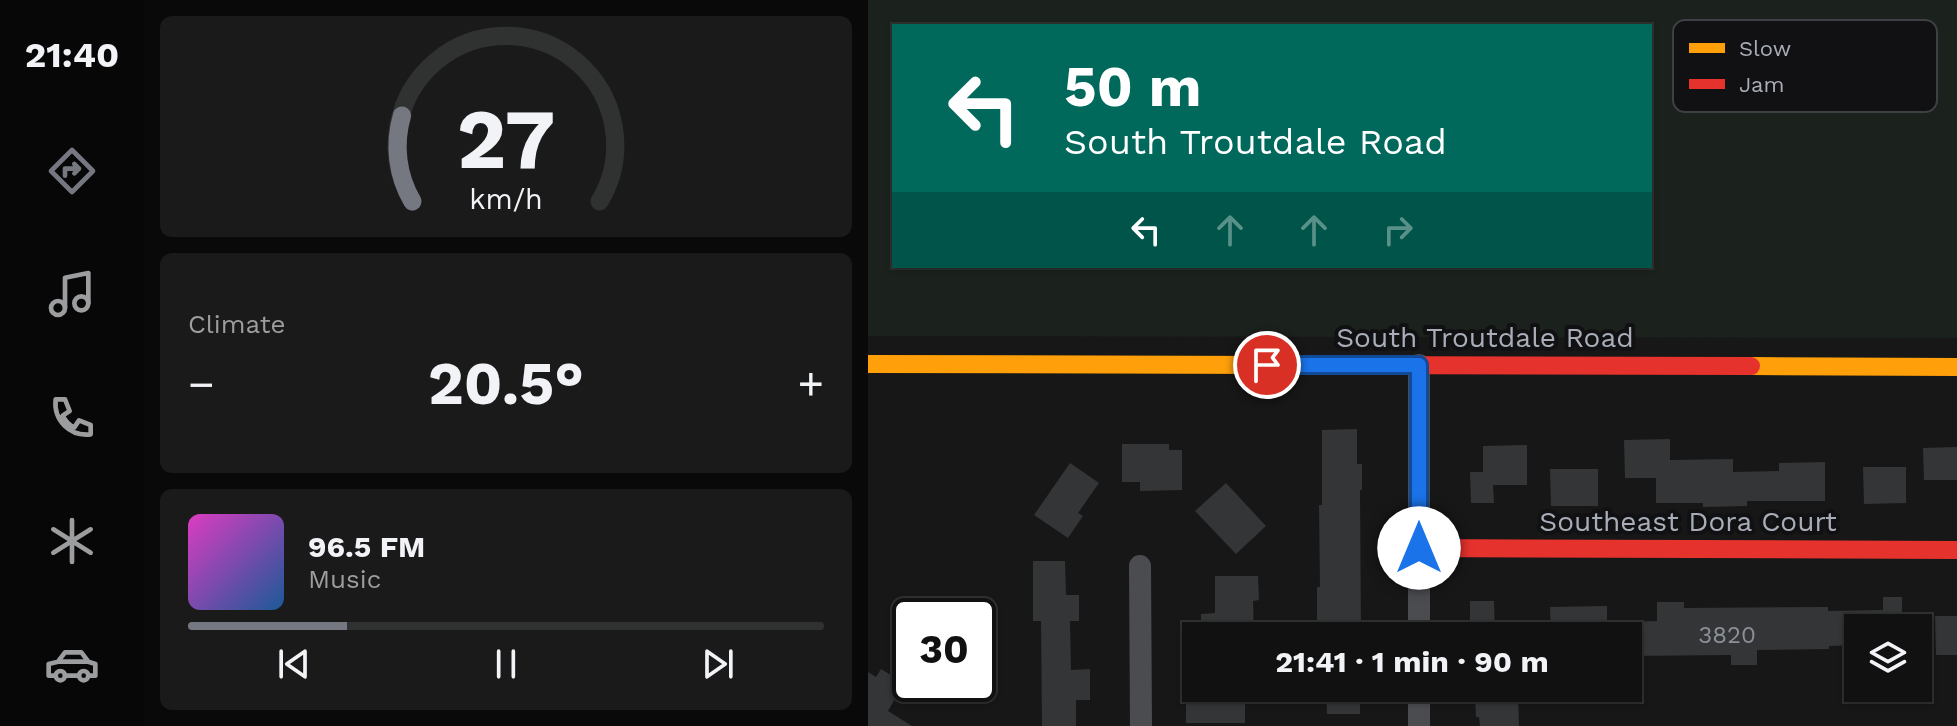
<!DOCTYPE html>
<meta charset="utf-8">
<style>
:root{--surface:#111;--page:#1a1a1a;--text:#f1f3f6;--muted:#9c9d9f;--line:#303131;--accent:#757880}
body{margin:0;font-family:"Work Sans",sans-serif;background:var(--page);color:var(--text);height:100vh;display:flex;flex-direction:column;font-size:30px;white-space:nowrap}
*{box-sizing:border-box;margin:0}
p{font-size:26px;color:var(--muted)}
.icon{flex:none;width:44px;height:44px;fill:none;stroke:currentColor;stroke-width:2;stroke-linecap:round;stroke-linejoin:round}
.map{position:relative;flex:1;overflow:hidden}
.details{display:flex;flex-direction:column;gap:16px;padding:16px;background:#090909;width:724px}
.details>*{flex:none}
.hud{position:absolute;left:24px;top:24px;width:760px;height:244px;border-radius:0px;box-shadow:0 2px 6px #0004,0 0 0 2px var(--line);background:#00695c;color:#fff;overflow:hidden}
.controls{position:absolute;left:976px;top:614px;display:grid;gap:16px}
.controls a{display:grid;place-items:center;width:88px;height:88px;border-radius:0px;background:var(--surface);box-shadow:0 2px 6px #0004,0 0 0 2px var(--line);font-size:40px}
.speed{position:absolute;left:24px;top:598px;display:flex;gap:16px;font-size:40px;font-weight:700;text-align:center}
.speed>*{display:grid;place-content:center;width:104px;height:104px;border-radius:50%;background:var(--surface);box-shadow:0 2px 6px #0004,0 0 0 2px var(--line);line-height:1}
.speed .limit{border:4px solid #111;border-radius:12px;background:#fff;color:#111}
.pin{position:absolute;display:grid;place-items:center;width:68px;height:68px;color:#fff;margin:-34px;border:4px solid #fff;border-radius:50%;box-shadow:0 2px 8px #0007}
.me{position:absolute;width:88px;margin:-44px;rotate:0deg;stroke-linejoin:round;filter:drop-shadow(0 0 6px #0008)}
.turn{display:flex;align-items:center;gap:28px;height:168px;padding:0 40px;font-size:36px}
.turn .icon{width:104px;height:104px;stroke-width:2.5}
.turn b{display:block;font-size:56px;line-height:68px}
.lanes{display:flex;align-items:center;height:76px;padding:0 40px;background:#0003;justify-content:center;gap:40px;direction:ltr}
.lanes .off{opacity:.35}
.big{font-size:60px;font-weight:700;line-height:1.1}
.details .tile{flex:1;display:flex;flex-direction:column;justify-content:center;gap:12px;min-width:0;padding:0 28px;border-radius:12px;background:var(--page)}
.details .dial{align-items:center;gap:0}
.dial svg{height:208px;overflow:visible;fill:none;stroke:var(--line);stroke-width:7;stroke-linecap:round;text-anchor:middle}
.dial text{fill:var(--text);stroke:none}
.song{display:flex;align-items:center;gap:24px}
.cover{width:96px;height:96px;border-radius:12px;background:linear-gradient(135deg,hsl(310 70% 55%),hsl(210 70% 35%))}
.played{height:8px;border-radius:4px;background:linear-gradient(90deg,var(--accent) 25%,var(--line) 25%)}
.keys{display:flex;justify-content:space-around;direction:ltr}
.heat{display:flex;justify-content:space-between;align-items:center;font-size:44px;direction:ltr}
.trip{position:absolute;left:314px;top:622px;width:460px;height:80px;border-radius:0px;background:var(--surface);box-shadow:0 2px 6px #0004,0 0 0 2px var(--line);font-weight:700;line-height:80px;text-align:center}
main{display:flex;flex:1;min-height:0}
.dock{display:flex;flex-direction:column;width:144px;justify-content:space-around;align-items:center;background:#070707;color:var(--muted)}
.dock .icon{width:56px;height:56px}
.dock .on{color:var(--accent)}
.dock b{font-size:36px;color:var(--text)}
.map>svg:first-child{display:block}
</style>
<main>
<nav class="dock">
<b>21:40</b>
<svg class="icon on" aria-label="directions" viewBox="0 0 24 24"><path d="M12 3l9 9-9 9-9-9zM9 14v-3h6M13 9l2 2-2 2"/></svg>
<svg class="icon" aria-label="music" viewBox="0 0 24 24"><path d="M9 18V5l10-2v13"/><circle cx="6" cy="18" r="3"/><circle cx="16" cy="16" r="3"/></svg>
<svg class="icon" aria-label="phone" viewBox="0 0 24 24"><path d="M5 4h4l2 5-3 2q2 4 5 5l2-3 5 2v4C11 20 4 13 5 4z"/></svg>
<svg class="icon" aria-label="climate" viewBox="0 0 24 24"><path d="M12 3v18M4 7l16 10M4 17L20 7"/></svg>
<svg class="icon" aria-label="car" viewBox="0 0 24 24"><path d="M5 17H2v-5l4-1 3-4h7l3 4 3 1v5h-3M9 17h6M6 11h13"/><circle cx="7" cy="17" r="2"/><circle cx="17" cy="17" r="2"/></svg>
</nav>
<section class="details">
<div class="tile dial"><svg viewBox="0 0 100 80">
<path d="M14 69A42 42 0 1 1 86 69"/>
<path d="M14 69A42 42 0 0 1 10 36" stroke="#757880"/>
<text x="50" y="56" font-size="32" font-weight="700">27</text>
<text x="50" y="72" font-size="11">km/h</text>
</svg></div>
<div class="tile"><p>Climate</p>
<div class="heat"><a>−</a><b class="big">20.5°</b><a>+</a></div>
</div>
<div class="tile">
<div class="song"><i class="cover"></i><div><b>96.5 FM</b><p>Music</p></div></div>
<div class="played"></div>
<div class="keys"><svg class="icon" aria-label="previous" viewBox="0 0 24 24"><path d="M18 5L8 12l10 7zM5 5v14"/></svg><svg class="icon" aria-label="pause" viewBox="0 0 24 24"><path d="M8 5v14M16 5v14"/></svg><svg class="icon" aria-label="next" viewBox="0 0 24 24"><path d="M6 5l10 7-10 7zM19 5v14"/></svg></div>
</div>
</section>
<div class="map">
<svg width="1089" height="726" viewBox="0 0 1089 726">
<rect width="100%" height="100%" fill="#171717"/>
<path fill="#1b211c" fill-rule="evenodd" d="M 0,0 L 1089,0 L 1089,338 L 0,336 ZM 26,26 L 782,26 L 782,266 L 26,266 Z"/>
<path fill="#343537" d="M 489,429 L 489,464 L 494,464 L 494,490 L 492,490 L 493,636 L 449,636 L 449,587 L 452,587 L 451,505 L 454,505 L 454,430 Z
M 802,439 L 802,460 L 865,459 L 865,472 L 911,471 L 911,463 L 957,462 L 957,501 L 879,501 L 879,506 L 835,507 L 835,503 L 788,503 L 788,478 L 757,478 L 756,440 Z
M 254,444 L 301,444 L 301,450 L 314,450 L 314,490 L 272,491 L 272,482 L 254,482 Z
M 659,445 L 659,485 L 625,485 L 626,503 L 603,503 L 602,472 L 615,472 L 615,446 Z
M 1089,447 L 1089,480 L 1056,480 L 1055,448 Z
M 202,463 L 231,483 L 210,513 L 215,516 L 200,538 L 166,515 Z
M 995,467 L 1038,467 L 1038,503 L 996,504 Z
M 682,469 L 730,469 L 730,506 L 683,506 Z
M 358,483 L 398,526 L 368,554 L 327,511 Z
M 165,561 L 197,561 L 198,595 L 211,595 L 211,621 L 202,621 L 203,670 L 222,669 L 222,700 L 208,700 L 208,726 L 174,726 L 173,621 L 165,621 Z
M 347,576 L 390,576 L 391,600 L 385,601 L 386,636 L 333,636 L 333,614 L 347,613 Z
M 1015,597 L 1034,597 L 1034,628 L 990,628 L 990,645 L 961,646 L 961,649 L 889,650 L 889,665 L 863,665 L 863,655 L 760,656 L 760,622 L 789,621 L 789,602 L 816,602 L 816,608 L 960,607 L 960,611 L 1015,610 Z
M 602,601 L 626,601 L 627,636 L 602,636 Z
M 739,606 L 739,636 L 683,636 L 682,607 Z
M 1067,616 L 1089,616 L 1089,655 L 1068,655 Z
M 13,669 L 36,683 L 20,711 L 44,726 L 0,726 L 0,672 L 8,677 Z
M 318,688 L 377,688 L 377,723 L 318,723 Z
M 458,688 L 492,688 L 492,714 L 459,714 Z
M 607,693 L 650,693 L 651,726 L 612,726 L 611,717 L 608,717 Z"/>
<g fill="none" stroke-linecap="round" stroke-linejoin="round">
<path stroke="#4b4c50" stroke-width="22" d="M 551,365 L 551,636
M 272,566 L 273,726
M 551,726 L 551,688"/>
<path stroke="#ff9f0a" stroke-width="18" d="M 0,364 L 456,365
M 883,366 L 1089,367"/>
<path stroke="#e5322d" stroke-width="18" d="M 456,365 L 883,366
M 551,548 L 1089,550"/>
</g>
<g fill="none" stroke-linecap="round" stroke-linejoin="round">
<g stroke="#114b97" stroke-width="20">
<path id="route" d="M 399,365 L 551,365 L 551,548"/>
</g>
<use href="#route" stroke="#1a73e8" stroke-width="14"/>
</g>
<g text-anchor="middle" dominant-baseline="central" stroke-width="8" stroke-linejoin="round" paint-order="stroke">
<g font-size="24" fill="#8b8f98">
<text x="859" y="635">3820</text>
</g>
<g font-size="28" fill="#a8adb8" stroke="#111113">
<text x="617" y="337">South Troutdale Road</text>
<text x="820" y="521">Southeast Dora Court</text>
</g>
</g>
<rect x="805" y="20" width="264" height="92" rx="12" fill="#111113" stroke="#3e4045" stroke-width="2"/>
<rect x="821" y="43" width="36" height="10" fill="#ff9f0a"/>
<rect x="821" y="79" width="36" height="10" fill="#e5322d"/>
<g font-size="22" fill="#a8adb8">
<text x="871" y="56">Slow</text>
<text x="871" y="92">Jam</text>
</g>
</svg>
<div class="controls">
<a><svg class="icon" aria-label="layers" viewBox="0 0 24 24"><path d="M12 4l9 5-9 5-9-5zM3 14l9 5 9-5"/></svg></a>
</div>
<div class="speed"><div class="limit">30</div></div>
<div class="pin" style="left:399px;top:365px;background:#d93025"><svg class="icon" aria-label="arrive" viewBox="0 0 24 24"><path d="M6 21V4h12l-3 4 3 4H6"/></svg></div>
<svg class="me" style="left:551px;top:548px" viewBox="-20 -20 40 40"><circle r="19" fill="#fff"/><path d="M0-13L10 11 0 6-10 11z" fill="#1a73e8"/></svg>
<div class="trip">21:41 · 1 min · 90 m</div>
<div class="hud">
<div class="turn"><svg class="icon" aria-label="left" viewBox="0 0 24 24"><path d="M17 20v-9H6M10 6l-5 5 5 5"/></svg><div><b>50 m</b>South Troutdale Road</div></div>
<div class="lanes"><svg class="icon" aria-label="left" viewBox="0 0 24 24"><path d="M17 20v-9H6M10 6l-5 5 5 5"/></svg><svg class="icon off" aria-label="ahead" viewBox="0 0 24 24"><path d="M12 20V5M6 11l6-6 6 6"/></svg><svg class="icon off" aria-label="ahead" viewBox="0 0 24 24"><path d="M12 20V5M6 11l6-6 6 6"/></svg><svg class="icon off" aria-label="right" viewBox="0 0 24 24"><path d="M7 20v-9h11M14 6l5 5-5 5"/></svg></div>
</div>
</div>
</main>
